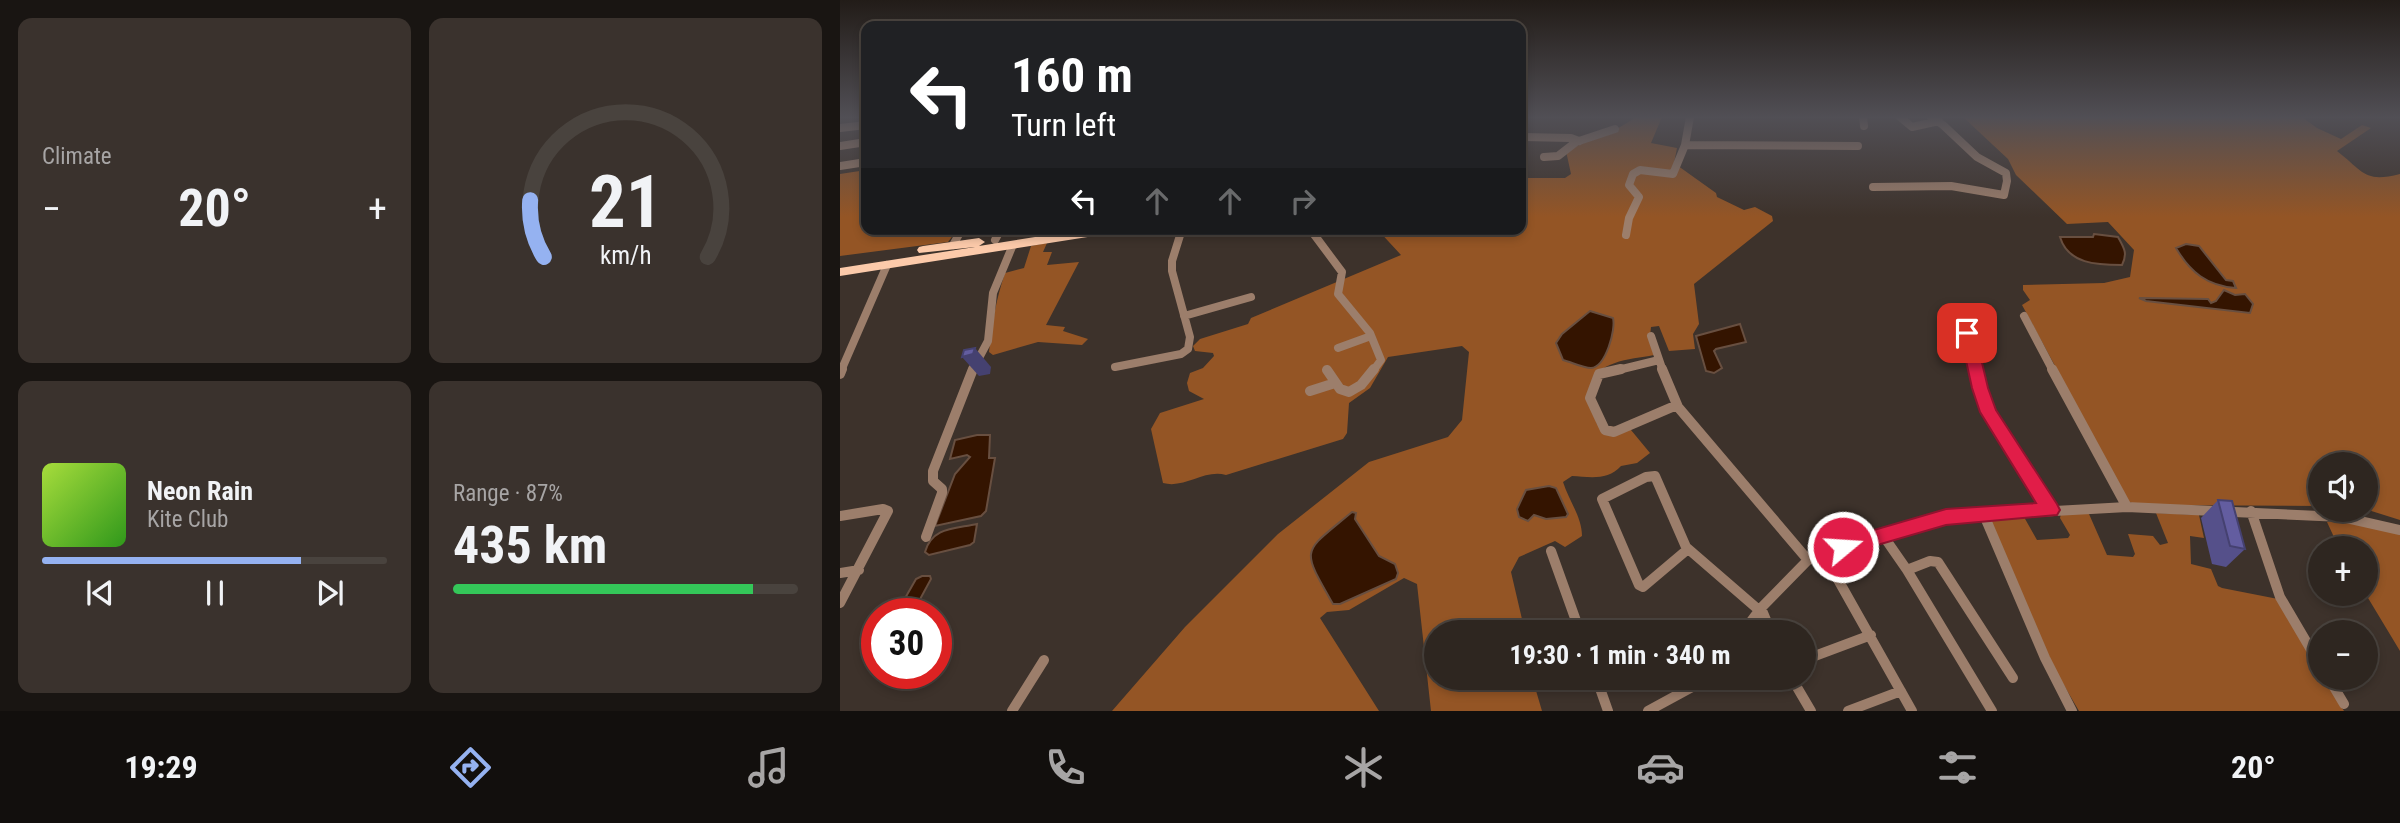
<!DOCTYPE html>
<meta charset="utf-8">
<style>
:root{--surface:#2e2620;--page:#3a322d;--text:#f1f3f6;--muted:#a7a5a5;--line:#49433e;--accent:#95b2f1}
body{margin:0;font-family:"Roboto Condensed",sans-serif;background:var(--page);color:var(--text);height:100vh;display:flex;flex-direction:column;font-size:26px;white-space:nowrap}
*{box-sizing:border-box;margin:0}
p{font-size:23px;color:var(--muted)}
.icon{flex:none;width:38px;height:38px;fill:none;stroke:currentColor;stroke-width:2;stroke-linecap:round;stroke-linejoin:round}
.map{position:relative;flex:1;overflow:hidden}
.sheet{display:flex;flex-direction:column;gap:18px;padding:18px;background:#191512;width:840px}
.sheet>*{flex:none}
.hud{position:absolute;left:21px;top:21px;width:665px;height:214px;border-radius:14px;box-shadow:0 4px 10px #0003,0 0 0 2px var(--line);background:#202124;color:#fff;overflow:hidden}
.tools{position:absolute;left:1468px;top:452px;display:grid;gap:14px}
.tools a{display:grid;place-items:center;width:70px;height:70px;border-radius:50%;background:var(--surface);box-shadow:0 4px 10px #0003,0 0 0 2px var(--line);font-size:35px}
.speed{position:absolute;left:21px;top:598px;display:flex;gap:14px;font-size:35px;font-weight:700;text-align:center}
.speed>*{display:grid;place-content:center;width:91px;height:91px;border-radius:50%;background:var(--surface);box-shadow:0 4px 10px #0003,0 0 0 2px var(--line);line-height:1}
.speed .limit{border:10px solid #d22;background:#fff;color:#111}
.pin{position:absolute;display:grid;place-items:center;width:60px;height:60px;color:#fff;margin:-30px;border-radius:14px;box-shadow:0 4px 10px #0006}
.me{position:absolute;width:77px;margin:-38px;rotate:72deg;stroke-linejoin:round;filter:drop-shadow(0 0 5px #0008)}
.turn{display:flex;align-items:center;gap:24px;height:147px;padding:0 35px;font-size:32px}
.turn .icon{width:91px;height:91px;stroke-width:2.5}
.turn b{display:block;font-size:49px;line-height:60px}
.lanes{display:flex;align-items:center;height:66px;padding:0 35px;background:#0003;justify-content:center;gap:35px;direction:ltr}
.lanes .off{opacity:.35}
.big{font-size:52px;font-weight:700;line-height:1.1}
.sheet .card{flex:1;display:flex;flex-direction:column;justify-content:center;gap:10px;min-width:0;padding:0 24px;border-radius:14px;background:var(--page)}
.sheet .dial{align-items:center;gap:0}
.dial svg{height:182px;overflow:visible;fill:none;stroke:var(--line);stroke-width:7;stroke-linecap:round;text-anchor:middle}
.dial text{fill:var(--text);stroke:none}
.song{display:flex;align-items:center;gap:21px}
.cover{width:84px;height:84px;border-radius:10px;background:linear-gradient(135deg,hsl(80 70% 55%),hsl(110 70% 35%))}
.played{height:7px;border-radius:4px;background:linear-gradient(90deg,var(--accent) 75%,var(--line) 75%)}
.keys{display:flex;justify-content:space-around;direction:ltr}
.heat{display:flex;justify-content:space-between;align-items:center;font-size:38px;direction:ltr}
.charge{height:10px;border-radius:5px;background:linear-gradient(90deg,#34c759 87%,var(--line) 0)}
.sheet .tiles{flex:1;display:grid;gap:18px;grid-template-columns:repeat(2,1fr)}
.trip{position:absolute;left:584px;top:620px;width:392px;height:70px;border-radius:35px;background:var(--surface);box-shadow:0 4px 10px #0003,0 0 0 2px var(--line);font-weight:700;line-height:70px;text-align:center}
.tabs{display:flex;height:112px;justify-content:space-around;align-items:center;background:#120f0d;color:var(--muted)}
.tabs .icon{width:49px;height:49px}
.tabs .active{color:var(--accent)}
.tabs b{font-size:32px;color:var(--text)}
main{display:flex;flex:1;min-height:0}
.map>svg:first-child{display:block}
</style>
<main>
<section class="sheet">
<div class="tiles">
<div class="card"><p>Climate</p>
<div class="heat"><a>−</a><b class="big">20°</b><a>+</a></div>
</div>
<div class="card dial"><svg viewBox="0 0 100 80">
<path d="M14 69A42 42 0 1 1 86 69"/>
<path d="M14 69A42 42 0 0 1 8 44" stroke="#95b2f1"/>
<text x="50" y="56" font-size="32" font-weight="700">21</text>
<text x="50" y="72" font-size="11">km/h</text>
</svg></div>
<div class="card">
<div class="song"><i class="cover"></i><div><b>Neon Rain</b><p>Kite Club</p></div></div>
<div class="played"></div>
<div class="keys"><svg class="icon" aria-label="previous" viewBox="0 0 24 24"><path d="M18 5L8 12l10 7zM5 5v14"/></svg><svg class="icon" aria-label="pause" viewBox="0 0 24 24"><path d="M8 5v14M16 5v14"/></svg><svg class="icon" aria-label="next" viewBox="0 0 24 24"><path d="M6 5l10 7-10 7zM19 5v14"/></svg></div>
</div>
<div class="card"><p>Range · 87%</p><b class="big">435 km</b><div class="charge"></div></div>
</div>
</section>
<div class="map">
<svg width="1560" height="711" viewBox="0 0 1560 711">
<rect width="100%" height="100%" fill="#3d322b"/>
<path fill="#945525" d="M 796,117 L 822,117 L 811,143 L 837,148 L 834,163 L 876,193 L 877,197 L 904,210 L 915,207 L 932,216 L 933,221 L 854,284 L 859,324 L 853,334 L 855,349 L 829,351 L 819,326 L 811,327 L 810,336 L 814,355 C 789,360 755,360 749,390 C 747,400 754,414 757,424 L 791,430 L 810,453 L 797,463 L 781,466 C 768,481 749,477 732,476 L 723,482 C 729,501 742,517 742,536 L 725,547 L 715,541 L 679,557 L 671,572 L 685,632 L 597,632 L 597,677 L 692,677 L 702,711 L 591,711 L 577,584 L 564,578 L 509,610 L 487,612 L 480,618 L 539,711 L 272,711 L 345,627 L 438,534 L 529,462 L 608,437 L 622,420 L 629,352 L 622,346 L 548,357 L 530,388 L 509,403 L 507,433 L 503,439 L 386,475 C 364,469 345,489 323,483 L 311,429 L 320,413 L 364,399 L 349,391 L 347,383 L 350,373 L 363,368 L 374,356 L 373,353 L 355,351 L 353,346 L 360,339 L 408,324 L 411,318 L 561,255 L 537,229 L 681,229 L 681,178 L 725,178 L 731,174 L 726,151 C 750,139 774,133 796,117 Z
M 1123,117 L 1462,117 L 1477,128 L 1501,139 L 1522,125 L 1531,128 L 1497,151 C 1524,172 1524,183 1560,174 L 1560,520 L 1525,509 L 1526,464 L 1480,464 L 1480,506 L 1298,505 L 1289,502 L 1182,305 L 1190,300 L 1183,290 L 1183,285 L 1264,283 L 1290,277 L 1294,250 L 1268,222 L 1227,224 L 1176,175 L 1168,159 Z
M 26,170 L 26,229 L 118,229 L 108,242 L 0,256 L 0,174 Z
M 207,243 L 203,252 L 212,252 L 207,265 L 239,262 L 206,325 L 225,327 L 223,331 L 248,339 L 242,345 L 198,342 L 153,355 L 149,352 C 152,324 156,299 165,273 L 184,268 L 191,246 Z
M 1316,513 L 1359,515 L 1364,538 L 1350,536 L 1351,564 L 1371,569 L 1378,586 L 1382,588 L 1438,599 L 1480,673 L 1480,677 L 1483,677 L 1504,711 L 1239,711 L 1208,658 L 1149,517 L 1184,517 L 1197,540 L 1228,538 L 1230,535 L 1220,518 L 1221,514 L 1249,514 L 1267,555 L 1293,557 L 1295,554 L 1288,534 L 1313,536 L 1320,545 L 1328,543 Z
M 1487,522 L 1514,522 L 1560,533 L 1560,651 L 1525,593 L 1526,548 L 1499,548 Z"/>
<path fill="#341400" stroke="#684f40" stroke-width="2" d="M 1254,234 L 1278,237 C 1284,248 1288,253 1282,265 C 1257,265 1228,264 1220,237 L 1253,237 Z
M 1346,244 L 1359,246 L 1386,280 L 1393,281 L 1396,288 C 1367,286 1350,272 1336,248 Z
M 1384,290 L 1395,295 L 1405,294 L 1413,304 L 1410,313 L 1306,301 L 1299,298 L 1368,299 L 1371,303 L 1376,301 Z
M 750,311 L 773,318 C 776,329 766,367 751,368 C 743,368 731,362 723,360 L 716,343 L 722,334 Z
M 900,324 L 906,342 L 876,349 L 874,351 L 882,368 L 874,373 L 866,371 L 856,336 Z
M 137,435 L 150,435 L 149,458 L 155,458 L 146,511 L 141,516 L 95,526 L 115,474 L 130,457 L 127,455 L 110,459 L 115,440 Z
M 709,486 L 716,488 L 728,514 L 726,517 L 706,519 L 694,515 L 688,521 L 679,517 L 677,509 L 686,490 Z
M 512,512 L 516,513 L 515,519 L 539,556 L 555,564 L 558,573 L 556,579 L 500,604 L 493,604 C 460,546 462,554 512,512 Z
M 137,524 L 134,542 L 130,545 L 89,555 L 85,552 C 92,527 114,529 137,524 Z
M 82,576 L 90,576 L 91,579 L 72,614 L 56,614 L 76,579 Z"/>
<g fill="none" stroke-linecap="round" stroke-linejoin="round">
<path stroke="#9c7e6b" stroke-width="8" d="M 850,117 L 845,145 L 1018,146
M 1023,117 L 1024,126
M 1060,117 L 1072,127 L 1099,121
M 681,125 L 684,117
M 0,128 L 26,125
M 681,137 L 731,138 L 739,141
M 0,146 L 26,142
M 704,157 L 718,156 L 736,142 L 775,129
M 0,166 L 26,162
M 1033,187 L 1111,186 L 1164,195 L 1167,181 L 1166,173 L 1137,157 L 1103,125 L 1091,117
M 470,229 L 502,272 L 498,294 L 530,333 L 541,360 L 533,371
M 786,235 L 789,218 L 799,197 L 789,185 L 793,174 L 800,170 L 833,174 L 845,145
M 155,240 L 161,229
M 113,245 L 122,229
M 344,316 L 411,297
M 1184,316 L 1213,371
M 1127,333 L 1136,371
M 811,336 L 823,371
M 498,348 L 531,336
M 275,367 L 341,354 L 348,349 L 350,337 L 332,271 L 332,261 L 342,229
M 1,371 L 47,265
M 132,371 L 148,341 L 153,293 L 172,247
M 774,371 L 819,360"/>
<path stroke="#9c7e6b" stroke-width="10" d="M 781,369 L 759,374 L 750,398 L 765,430 L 774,432 L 837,405
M 822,369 L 838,407 L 968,560
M 1135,369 L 1149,412 L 1211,510
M 1212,369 L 1287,507
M 487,370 L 500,389 L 509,392 L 521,385 L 534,369
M 0,374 L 2,369
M 470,391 L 495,383
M 1411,511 L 1440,597 L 1480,665
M 1144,515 L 1205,658 L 1232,711
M 0,516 L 43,509 L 48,511 L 0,603
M 1042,534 L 1067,570 L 1152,711
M 86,537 L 102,493 L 102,489 L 93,481 L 93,471 L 133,369
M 848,549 L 803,587 L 799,585 L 762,499 L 806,477 L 815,476 L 846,547 L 920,611
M 711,551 L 740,632
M 983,553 L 1072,711
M 1067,570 L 1090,561 L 1098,562 L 1173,678
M 0,573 L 19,570
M 921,608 L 931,632
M 903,632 L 921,608 L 968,560 L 1042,534 L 1106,517 L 1287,507 L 1502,517 L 1560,530
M 964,660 L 1031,635
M 756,677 L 768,711
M 951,677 L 971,711
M 1488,677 L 1504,704
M 172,711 L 204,660
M 808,711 L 852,687 L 862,677
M 1008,711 L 1061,691"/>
<path fill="#fccaaa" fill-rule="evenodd" d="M 246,229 L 279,229 L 273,233 L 0,276 L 0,268 L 135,247 L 79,253 L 77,250 L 79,247 L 83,246 L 139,238 L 145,242 L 139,246 Z"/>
</g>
<path fill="#55508a" d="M 1378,500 L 1405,549 L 1386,567 L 1372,564 L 1361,518 Z"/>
<path fill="#454170" d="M 135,348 L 151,367 L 150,374 L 139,376 L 122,357 Z"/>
<path fill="#635da0" stroke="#454170" stroke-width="2" d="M 135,348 L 133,354 L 122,357 L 124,350 Z
M 1378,500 L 1392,501 L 1405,549 L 1390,546 Z"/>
<linearGradient id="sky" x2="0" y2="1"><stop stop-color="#221c18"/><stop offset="0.54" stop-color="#514f55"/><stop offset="1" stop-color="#514f55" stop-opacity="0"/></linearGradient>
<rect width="1560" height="217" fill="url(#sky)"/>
<path fill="#e11d48" stroke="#92132f" stroke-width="2" d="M 1127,327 L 1135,333 L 1148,388 L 1156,410 L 1217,504 L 1220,510 L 1217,515 L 1106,525 L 1003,555 L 996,553 L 993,547 L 996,541 L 1106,509 L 1196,503 L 1140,412 L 1132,388 L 1120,333 Z"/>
</svg>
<div class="tools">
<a><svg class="icon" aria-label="sound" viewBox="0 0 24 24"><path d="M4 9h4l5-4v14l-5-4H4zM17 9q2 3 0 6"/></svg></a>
<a>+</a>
<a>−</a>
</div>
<div class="speed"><div class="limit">30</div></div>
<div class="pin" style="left:1127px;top:333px;background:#d93025"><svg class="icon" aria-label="arrive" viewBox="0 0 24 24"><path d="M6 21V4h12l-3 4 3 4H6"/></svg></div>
<svg class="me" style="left:1003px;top:547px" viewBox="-20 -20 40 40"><circle r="17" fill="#e11d48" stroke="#fff" stroke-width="3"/><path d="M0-11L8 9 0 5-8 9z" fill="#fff"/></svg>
<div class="trip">19:30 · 1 min · 340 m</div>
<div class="hud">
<div class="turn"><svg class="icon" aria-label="left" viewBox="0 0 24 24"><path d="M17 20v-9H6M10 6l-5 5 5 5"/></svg><div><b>160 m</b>Turn left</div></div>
<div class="lanes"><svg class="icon" aria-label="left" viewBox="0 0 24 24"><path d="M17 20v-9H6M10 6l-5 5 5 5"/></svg><svg class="icon off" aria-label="ahead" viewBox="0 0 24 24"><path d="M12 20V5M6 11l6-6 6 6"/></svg><svg class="icon off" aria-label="ahead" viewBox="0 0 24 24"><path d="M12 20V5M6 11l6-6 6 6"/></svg><svg class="icon off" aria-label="right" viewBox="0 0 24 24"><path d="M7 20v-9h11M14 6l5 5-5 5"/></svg></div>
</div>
</div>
</main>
<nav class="tabs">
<b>19:29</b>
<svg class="icon active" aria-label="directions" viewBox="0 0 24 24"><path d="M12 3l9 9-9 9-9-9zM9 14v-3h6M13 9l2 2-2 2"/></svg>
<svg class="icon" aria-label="music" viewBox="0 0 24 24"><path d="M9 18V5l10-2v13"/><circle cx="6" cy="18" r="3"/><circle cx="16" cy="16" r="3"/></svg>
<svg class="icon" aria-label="phone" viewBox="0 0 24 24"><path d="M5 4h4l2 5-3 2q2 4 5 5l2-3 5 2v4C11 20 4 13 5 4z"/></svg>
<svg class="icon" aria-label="climate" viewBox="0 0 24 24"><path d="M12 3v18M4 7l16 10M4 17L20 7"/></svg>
<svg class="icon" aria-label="car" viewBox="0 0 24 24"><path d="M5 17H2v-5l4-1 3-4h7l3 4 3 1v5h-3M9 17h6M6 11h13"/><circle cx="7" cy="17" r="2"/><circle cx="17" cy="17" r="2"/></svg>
<svg class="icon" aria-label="filters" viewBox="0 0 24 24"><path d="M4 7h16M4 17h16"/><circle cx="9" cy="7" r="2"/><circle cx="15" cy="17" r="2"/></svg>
<b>20°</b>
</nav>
